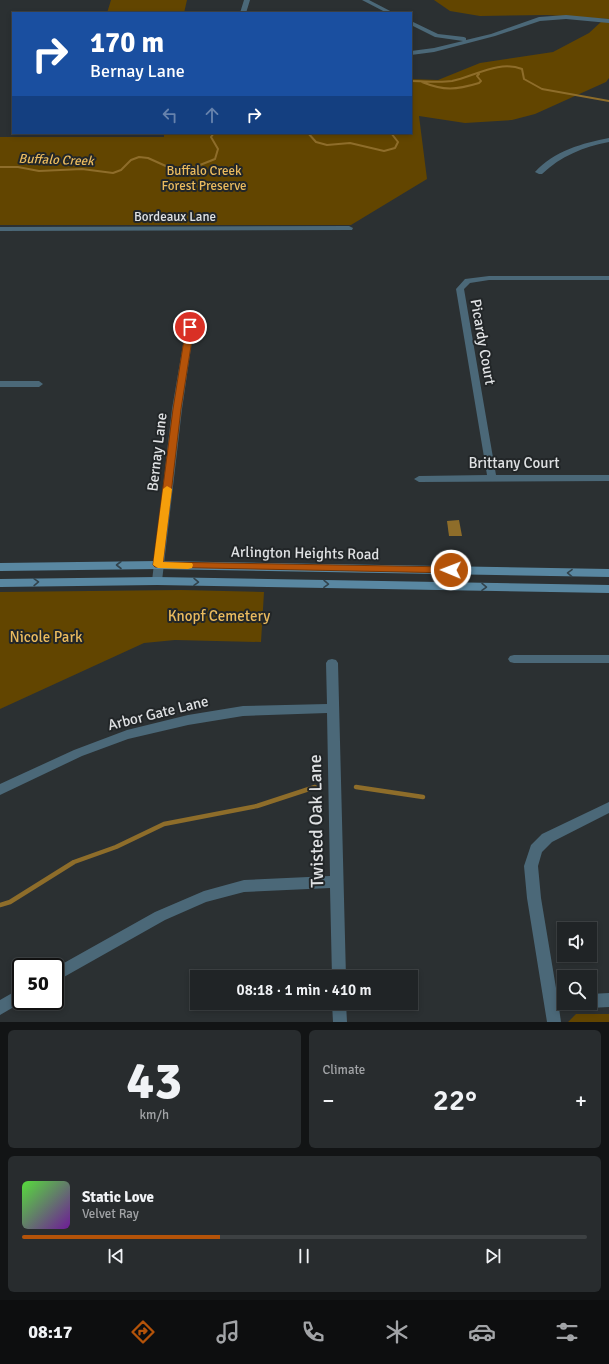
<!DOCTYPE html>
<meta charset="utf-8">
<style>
:root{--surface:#202426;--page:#282c2e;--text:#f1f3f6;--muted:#a2a4a7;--line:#3d4143;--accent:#b45309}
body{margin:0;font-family:Signika,sans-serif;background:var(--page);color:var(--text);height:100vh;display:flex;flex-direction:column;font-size:15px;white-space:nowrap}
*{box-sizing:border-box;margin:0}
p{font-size:13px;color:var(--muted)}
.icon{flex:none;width:22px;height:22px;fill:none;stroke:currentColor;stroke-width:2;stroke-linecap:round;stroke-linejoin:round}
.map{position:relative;height:1022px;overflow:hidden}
.panel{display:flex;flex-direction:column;gap:8px;padding:8px;background:#121415;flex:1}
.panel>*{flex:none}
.banner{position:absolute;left:12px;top:12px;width:400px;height:122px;border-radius:0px;box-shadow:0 2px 6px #0003,0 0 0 1px var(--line);background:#1a4fa0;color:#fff;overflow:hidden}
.controls{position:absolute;left:557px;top:922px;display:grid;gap:8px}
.controls a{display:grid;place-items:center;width:40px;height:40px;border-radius:0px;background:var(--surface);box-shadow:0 2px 6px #0003,0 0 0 1px var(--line);font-size:20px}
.speed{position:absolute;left:12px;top:958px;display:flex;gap:8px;font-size:20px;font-weight:700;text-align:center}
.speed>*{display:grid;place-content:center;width:52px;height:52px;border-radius:50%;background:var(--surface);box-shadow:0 2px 6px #0003,0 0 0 1px var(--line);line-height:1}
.speed .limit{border:2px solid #111;border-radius:6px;background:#fff;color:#111}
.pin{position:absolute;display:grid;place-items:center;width:34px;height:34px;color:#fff;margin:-17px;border:2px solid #fff;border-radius:50%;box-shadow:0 1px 4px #0007}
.me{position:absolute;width:44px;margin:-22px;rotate:271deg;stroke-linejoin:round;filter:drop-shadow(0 0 3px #0008)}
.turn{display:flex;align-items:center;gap:14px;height:84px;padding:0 12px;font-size:18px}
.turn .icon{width:52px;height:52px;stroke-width:2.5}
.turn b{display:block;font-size:28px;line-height:34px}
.lanes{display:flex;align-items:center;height:38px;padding:0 12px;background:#0003;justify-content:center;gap:20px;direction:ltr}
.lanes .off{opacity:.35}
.big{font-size:30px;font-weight:600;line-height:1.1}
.panel .card{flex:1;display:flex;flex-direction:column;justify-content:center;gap:6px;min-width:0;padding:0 14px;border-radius:6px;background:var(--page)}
.panel .dial{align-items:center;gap:0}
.dial b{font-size:52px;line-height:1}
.song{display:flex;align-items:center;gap:12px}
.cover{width:48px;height:48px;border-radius:6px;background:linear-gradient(135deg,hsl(110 70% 55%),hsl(280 70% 35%))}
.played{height:4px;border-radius:2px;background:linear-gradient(90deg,var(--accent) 35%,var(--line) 35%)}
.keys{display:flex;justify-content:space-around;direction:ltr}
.heat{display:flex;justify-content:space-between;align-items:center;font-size:22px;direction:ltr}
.panel .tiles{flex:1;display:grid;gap:8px;grid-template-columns:1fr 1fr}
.card:last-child{grid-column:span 2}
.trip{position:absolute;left:190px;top:970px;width:228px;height:40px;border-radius:0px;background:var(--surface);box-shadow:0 2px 6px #0003,0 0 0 1px var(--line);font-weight:600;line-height:40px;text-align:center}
.tab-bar{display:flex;height:64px;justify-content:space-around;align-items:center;background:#0d0e0f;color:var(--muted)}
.tab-bar .icon{width:28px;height:28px}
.tab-bar .on{color:var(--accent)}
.tab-bar b{font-size:18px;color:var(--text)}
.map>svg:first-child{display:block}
</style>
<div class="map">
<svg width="609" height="1022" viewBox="0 0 609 1022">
<rect width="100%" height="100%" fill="#2b3032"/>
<path fill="#624500" d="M 111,0 L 187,0 L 184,13 L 107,13 Z
M 434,0 L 609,0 L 609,19 L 547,15 L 480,16 L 450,11 Z
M 602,21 L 609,22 L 609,78 L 606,82 L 535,114 L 512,120 L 465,123 L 419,116 L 427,179 L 351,225 L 0,225 L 0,137 L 164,137 L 164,133 L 411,133 L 411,79 L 438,80 L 480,63 L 553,52 L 589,33 Z
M 181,590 L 264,592 L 261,642 L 175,640 L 144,643 L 0,709 L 0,592 Z
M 576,1014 L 609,1014 L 609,1022 L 568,1022 Z"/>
<path fill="#8e6d2a" d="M 459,520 L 462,536 L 449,536 L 447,521 Z"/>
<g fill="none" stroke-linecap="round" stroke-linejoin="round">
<path stroke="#8e6d2a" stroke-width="2" d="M 411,81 C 424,81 439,83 452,81 C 475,76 499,60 522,69 L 524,79 L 542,89 L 609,101
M 422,82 C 444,91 456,90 479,83 L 481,81 L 477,76 L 479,74
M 308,133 L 316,142 L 327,145 L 350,143 L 384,151 L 395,148 L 398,142 L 391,133
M 0,167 L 18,167 L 39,171 L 82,169 L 113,173 L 121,170 L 131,160 L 139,157 L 148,158 L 168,167 L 179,169 L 195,167 L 215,159 L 218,149 L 211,137 L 214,133"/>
<path stroke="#8e6d2a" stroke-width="4.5" d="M 356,787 L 423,797
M 0,905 L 10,902 L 74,862 L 116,847 L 164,824 L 257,806 L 315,787"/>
<path fill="#4b6878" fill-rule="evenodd" d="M 244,0 L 250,0 L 246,13 L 240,13 Z
M 362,0 L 369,0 L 394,13 L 387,13 Z
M 566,15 L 609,19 L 609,23 L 566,19 L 540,21 L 495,36 L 434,52 L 411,55 L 411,51 L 434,48 L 463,41 L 435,37 L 411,25 L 411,21 L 438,34 L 464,37 L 466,38 L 466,40 L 491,34 L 539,17 Z
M 609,138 L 609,142 C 583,147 561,156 542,174 L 539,174 L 535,172 C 554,151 583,143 609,138 Z
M 349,226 L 353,228 L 352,230 L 0,231 L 0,227 Z
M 489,276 L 609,276 L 609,280 L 489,280 L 470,283 L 464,289 L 496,475 L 609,475 L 609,481 L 419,482 L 414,479 L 419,476 L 487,475 L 456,289 L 465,279 Z
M 190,324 L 194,327 L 182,409 L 162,581 L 161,584 L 153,584 L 152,581 L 172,409 L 186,327 Z
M 0,381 L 39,381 L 43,384 L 39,387 L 0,387 Z
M 514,655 L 609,655 L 609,663 L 514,663 L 510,662 L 508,659 L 510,656 Z
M 332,659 L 336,660 L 338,663 L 346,977 L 332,977 L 330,888 L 244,892 L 206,902 L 165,920 L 55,982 L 55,968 L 155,912 L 204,891 L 244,880 L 330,876 L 327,713 L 243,716 L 188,725 L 128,739 L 82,756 L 0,795 L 0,784 L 74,750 L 127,730 L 188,715 L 243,706 L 327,704 L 326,663 L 328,660 Z
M 609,802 L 609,813 L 552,842 L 542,852 L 538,866 L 541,898 L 557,994 L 564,994 L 564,1003 L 570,1003 L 569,1006 L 559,1008 L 561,1022 L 547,1022 L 527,898 L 524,866 L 531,845 L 542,834 Z
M 21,988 L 21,1001 L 24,1001 L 0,1015 L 0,1000 Z
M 609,993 L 609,1007 L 590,1008 L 585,1006 L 584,1003 L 590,1003 L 590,994 Z
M 332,1003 L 346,1003 L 347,1022 L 333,1022 Z"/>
<path fill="#5987a1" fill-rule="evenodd" d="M 158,561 L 609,569 L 609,577 L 158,569 L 0,571 L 0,563 Z
M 157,577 L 609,585 L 609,593 L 157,585 L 0,587 L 0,579 Z"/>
</g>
<defs><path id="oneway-chevron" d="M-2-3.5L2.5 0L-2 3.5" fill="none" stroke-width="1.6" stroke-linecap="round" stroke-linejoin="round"/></defs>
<g stroke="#32434c">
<use href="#oneway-chevron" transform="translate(119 565) rotate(180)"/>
<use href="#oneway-chevron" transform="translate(570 573) rotate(-179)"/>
<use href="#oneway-chevron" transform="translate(36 582) rotate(-1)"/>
<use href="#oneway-chevron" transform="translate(196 582) rotate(1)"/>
<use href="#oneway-chevron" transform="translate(326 584) rotate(1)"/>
<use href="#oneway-chevron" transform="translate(484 587) rotate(1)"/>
</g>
<path fill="#b45309" stroke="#753606" d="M 190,324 L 194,327 L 181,409 L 163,562 L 451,567 L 455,568 L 456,570 L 455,573 L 155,567 L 153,565 L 173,409 L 186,327 Z"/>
<path fill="#f59e0b" d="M 167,486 L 172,489 L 163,562 L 192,563 L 193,565 L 192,568 L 188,569 L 158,568 L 153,565 L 163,489 Z"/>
<g text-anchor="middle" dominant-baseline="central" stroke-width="4" stroke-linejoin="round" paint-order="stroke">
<g font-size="13" font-style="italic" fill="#ecbc5f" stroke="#222628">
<text transform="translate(56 160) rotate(2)">Buffalo Creek</text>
</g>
<g font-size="13" fill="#ebbb5e" stroke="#222628">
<text x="204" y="171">Buffalo Creek<tspan x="204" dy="15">Forest Preserve</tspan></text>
</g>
<g font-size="13" fill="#dfe1e3" stroke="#222628">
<text x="175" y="217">Bordeaux Lane</text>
</g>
<g font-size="15" fill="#dfe1e3" stroke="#222628">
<text transform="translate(483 342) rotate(80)">Picardy Court</text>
<text transform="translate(157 452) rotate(-83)">Bernay Lane</text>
<text x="514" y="463">Brittany Court</text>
<text transform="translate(305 553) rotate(1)">Arlington Heights Road</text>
<text transform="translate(158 713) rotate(-14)">Arbor Gate Lane</text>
</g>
<g font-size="15" fill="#ebbb5e" stroke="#222628">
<text x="219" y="616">Knopf Cemetery</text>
<text x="46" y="637">Nicole Park</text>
</g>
<g font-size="18" fill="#dfe1e3" stroke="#222628">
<text transform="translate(316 821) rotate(-91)">Twisted Oak Lane</text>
</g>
</g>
</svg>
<div class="controls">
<a><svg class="icon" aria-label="sound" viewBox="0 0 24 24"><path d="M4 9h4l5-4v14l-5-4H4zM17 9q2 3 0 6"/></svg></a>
<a><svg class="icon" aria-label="search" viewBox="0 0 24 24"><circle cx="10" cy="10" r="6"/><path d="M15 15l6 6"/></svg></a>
</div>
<div class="speed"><div class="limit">50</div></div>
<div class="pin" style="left:190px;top:327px;background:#d93025"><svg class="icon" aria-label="arrive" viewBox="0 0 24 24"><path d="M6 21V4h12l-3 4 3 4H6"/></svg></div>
<svg class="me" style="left:451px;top:570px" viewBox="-20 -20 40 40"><circle r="17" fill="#b45309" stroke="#fff" stroke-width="3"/><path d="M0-11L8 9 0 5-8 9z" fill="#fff"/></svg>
<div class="trip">08:18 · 1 min · 410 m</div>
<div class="banner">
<div class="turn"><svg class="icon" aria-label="right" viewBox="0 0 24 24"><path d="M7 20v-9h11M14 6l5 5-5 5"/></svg><div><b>170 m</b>Bernay Lane</div></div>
<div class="lanes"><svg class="icon off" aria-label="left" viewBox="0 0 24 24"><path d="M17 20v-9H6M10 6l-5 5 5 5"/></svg><svg class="icon off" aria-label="ahead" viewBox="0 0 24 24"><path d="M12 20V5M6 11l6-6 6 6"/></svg><svg class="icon" aria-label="right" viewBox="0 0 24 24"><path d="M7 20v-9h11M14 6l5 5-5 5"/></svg></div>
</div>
</div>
<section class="panel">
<div class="tiles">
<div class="card dial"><b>43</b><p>km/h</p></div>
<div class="card"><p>Climate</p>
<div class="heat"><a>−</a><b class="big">22°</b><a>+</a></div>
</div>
<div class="card">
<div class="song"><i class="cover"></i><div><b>Static Love</b><p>Velvet Ray</p></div></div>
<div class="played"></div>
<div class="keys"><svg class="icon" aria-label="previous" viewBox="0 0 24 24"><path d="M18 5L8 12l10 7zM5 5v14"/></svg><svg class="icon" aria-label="pause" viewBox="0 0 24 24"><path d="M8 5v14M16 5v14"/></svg><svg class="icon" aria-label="next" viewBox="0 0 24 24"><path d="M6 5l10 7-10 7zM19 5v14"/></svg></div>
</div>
</div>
</section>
<nav class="tab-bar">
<b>08:17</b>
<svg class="icon on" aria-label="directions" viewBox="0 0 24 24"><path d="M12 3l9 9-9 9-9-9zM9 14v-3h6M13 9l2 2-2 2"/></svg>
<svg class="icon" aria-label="music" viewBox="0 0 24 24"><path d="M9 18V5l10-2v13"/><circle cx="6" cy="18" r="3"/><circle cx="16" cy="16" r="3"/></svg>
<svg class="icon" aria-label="phone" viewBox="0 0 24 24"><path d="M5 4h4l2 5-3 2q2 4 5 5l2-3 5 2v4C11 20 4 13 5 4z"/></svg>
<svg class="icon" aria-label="climate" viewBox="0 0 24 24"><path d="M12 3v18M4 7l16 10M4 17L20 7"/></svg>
<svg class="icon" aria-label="car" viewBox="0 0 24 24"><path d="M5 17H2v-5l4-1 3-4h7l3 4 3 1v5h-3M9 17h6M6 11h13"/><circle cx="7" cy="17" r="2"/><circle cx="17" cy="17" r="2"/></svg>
<svg class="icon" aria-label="filters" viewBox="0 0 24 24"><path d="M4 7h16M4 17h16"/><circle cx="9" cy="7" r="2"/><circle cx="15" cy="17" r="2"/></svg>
</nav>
